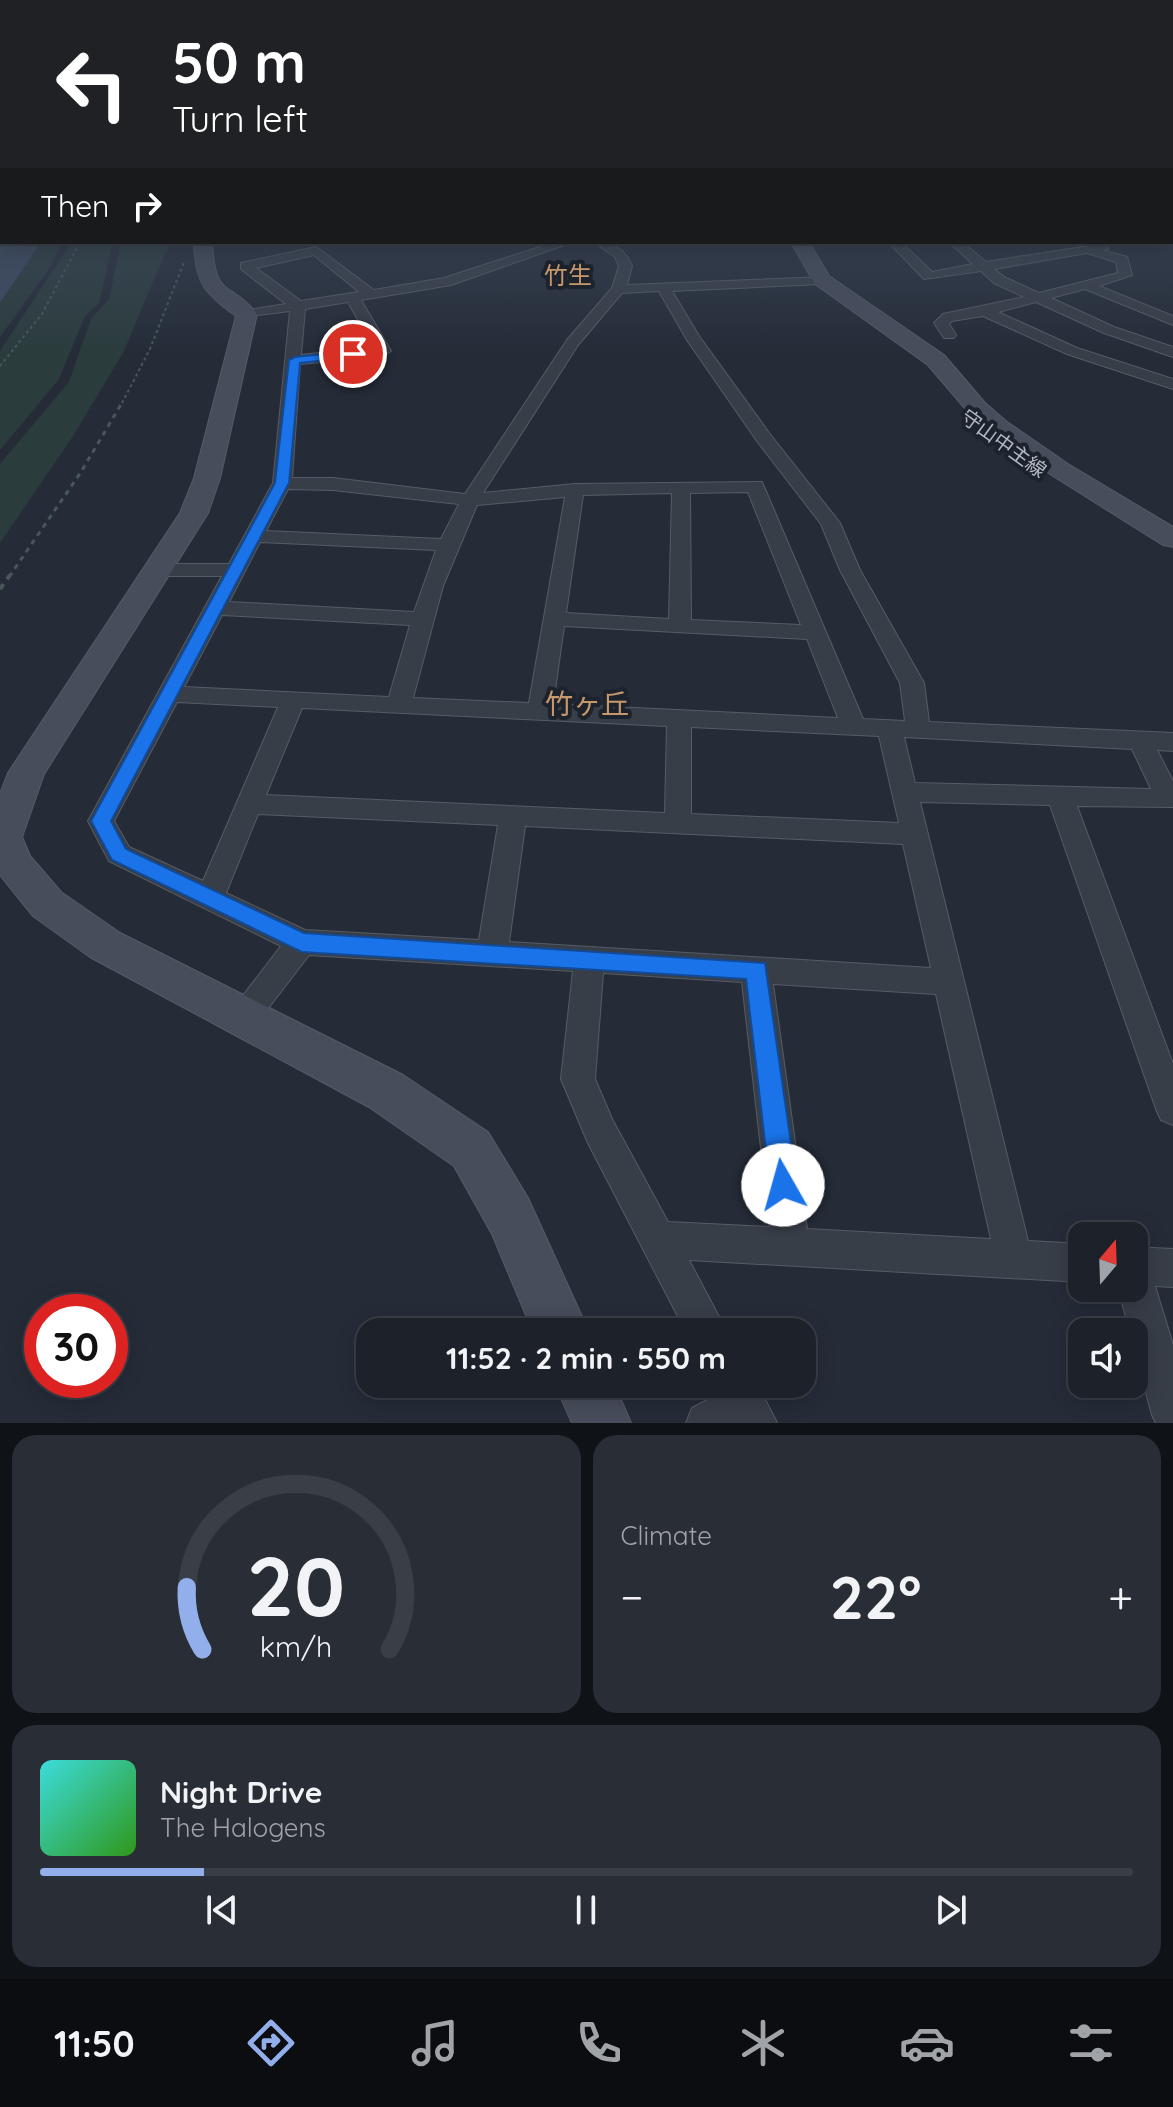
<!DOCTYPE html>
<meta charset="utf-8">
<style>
:root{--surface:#1c212a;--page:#292e36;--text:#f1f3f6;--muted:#a0a3a8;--line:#3a3e47;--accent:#92afeb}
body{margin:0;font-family:Quicksand,"Noto Sans JP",sans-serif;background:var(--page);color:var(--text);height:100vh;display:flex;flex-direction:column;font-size:30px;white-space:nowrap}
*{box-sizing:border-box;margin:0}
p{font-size:26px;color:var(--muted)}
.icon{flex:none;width:44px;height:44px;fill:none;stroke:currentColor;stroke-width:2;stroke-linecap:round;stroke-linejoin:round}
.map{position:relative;height:1423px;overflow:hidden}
.panel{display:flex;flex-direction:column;gap:12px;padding:12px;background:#0f1217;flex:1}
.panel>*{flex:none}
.banner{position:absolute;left:0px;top:0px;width:1174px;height:244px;box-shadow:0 4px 20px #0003,0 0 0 2px var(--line);background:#202124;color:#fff;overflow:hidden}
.needle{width:52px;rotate:19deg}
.tools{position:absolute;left:1068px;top:1222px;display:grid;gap:16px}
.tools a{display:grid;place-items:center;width:80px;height:80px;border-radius:16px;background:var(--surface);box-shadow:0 4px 20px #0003,0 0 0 2px var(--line);font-size:40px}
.speed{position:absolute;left:24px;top:1294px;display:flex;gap:16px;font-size:40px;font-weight:700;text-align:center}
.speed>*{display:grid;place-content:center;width:104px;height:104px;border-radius:50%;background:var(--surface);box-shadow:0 4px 20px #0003,0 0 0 2px var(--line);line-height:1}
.speed .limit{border:12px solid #d22;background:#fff;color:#111}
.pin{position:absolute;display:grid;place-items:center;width:68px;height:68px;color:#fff;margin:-34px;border:4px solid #fff;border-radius:50%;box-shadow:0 2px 8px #0007}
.me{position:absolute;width:88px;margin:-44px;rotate:353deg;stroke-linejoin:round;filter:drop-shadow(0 0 6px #0008)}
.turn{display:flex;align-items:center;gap:28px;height:168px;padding:0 40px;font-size:36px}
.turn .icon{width:104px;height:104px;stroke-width:2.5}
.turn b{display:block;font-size:56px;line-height:68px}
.then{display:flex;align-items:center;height:76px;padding:0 40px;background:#0003;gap:16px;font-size:30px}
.big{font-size:60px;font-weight:800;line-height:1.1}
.panel .tile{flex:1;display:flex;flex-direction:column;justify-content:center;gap:12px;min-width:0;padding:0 28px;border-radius:24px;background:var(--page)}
.panel .dial{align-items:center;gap:0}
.dial svg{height:208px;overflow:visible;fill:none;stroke:var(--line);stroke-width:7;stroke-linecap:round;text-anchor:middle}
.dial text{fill:var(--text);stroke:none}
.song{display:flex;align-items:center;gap:24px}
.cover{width:96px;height:96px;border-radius:12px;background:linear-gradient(135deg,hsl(180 70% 55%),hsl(110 70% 35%))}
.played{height:8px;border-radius:4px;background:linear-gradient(90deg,var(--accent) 15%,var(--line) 15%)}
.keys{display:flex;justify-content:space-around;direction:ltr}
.heat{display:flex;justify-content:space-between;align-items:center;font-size:44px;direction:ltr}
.panel .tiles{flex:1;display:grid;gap:12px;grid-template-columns:1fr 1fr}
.tile:last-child{grid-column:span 2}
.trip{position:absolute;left:356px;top:1318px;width:460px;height:80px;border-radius:24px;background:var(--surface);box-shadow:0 4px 20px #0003,0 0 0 2px var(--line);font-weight:800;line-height:80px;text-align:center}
.menu{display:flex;height:128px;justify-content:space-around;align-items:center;background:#0b0d11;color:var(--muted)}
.menu .icon{width:56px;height:56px}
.menu .selected{color:var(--accent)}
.menu b{font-size:36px;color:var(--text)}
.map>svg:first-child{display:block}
</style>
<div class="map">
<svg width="1173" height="1423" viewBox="0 0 1173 1423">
<rect width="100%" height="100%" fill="#252c38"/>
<path fill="#2b3c3d" d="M 41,242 L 62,242 L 51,266 L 0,337 L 0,303 Z
M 72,242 L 113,242 L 99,303 L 85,316 L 59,379 L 0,450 L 0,351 Z
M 121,242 L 170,242 L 123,353 L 73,436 L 0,543 L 0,464 L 69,382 L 91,319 L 109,299 Z"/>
<path fill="#3c495f" d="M 4,242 L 41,242 L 0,303 L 0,247 Z"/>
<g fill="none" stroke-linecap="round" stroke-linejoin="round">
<g stroke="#565c66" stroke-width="2">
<path id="street" d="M 1172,217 L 1173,217 L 1173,225 L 1172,225 Z
M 555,242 L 573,242 L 451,285 L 361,300 L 391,351 L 383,356 L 300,364 L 292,478 L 333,478 L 465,494 L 567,340 L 612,288 L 619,266 L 615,257 L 594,242 C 613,242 624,248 632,266 L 627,285 L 827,277 L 827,283 L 822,284 L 672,291 L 699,336 L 769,433 L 840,523 L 860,570 L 924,683 L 929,722 L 1173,733 L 1173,751 L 1157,750 L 1173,781 L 1173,807 L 1077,806 L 1173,1064 L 1173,1125 L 1161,1120 L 1156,1109 L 1050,805 L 920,802 L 1028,1241 L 1082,1244 L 1082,1282 L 689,1260 L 727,1332 L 686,1332 L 588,1143 L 561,1079 L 573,971 L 309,955 L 253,1028 L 242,1032 L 231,1028 L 226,1018 L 281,946 L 109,861 L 88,821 L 222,576 L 158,576 L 148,570 L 158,564 L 229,564 L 273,483 L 290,311 L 242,317 L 242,311 L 286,304 L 241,269 L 241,263 L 316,247 L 374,290 L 444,278 ZM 314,255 L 359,292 L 301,301 L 256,268 ZM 659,291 L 687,340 L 757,441 L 821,524 L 840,570 L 900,683 L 905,721 L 863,719 L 762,482 L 575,484 L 483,493 L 578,345 L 622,293 ZM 348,302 L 373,347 L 301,355 L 305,309 ZM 288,489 L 333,490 L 459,504 L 441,539 L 266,531 ZM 748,492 L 801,625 L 691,620 L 690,493 ZM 672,493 L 669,619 L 566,613 L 583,495 ZM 565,497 L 529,703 L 413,698 L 443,586 L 477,505 ZM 260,542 L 436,550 L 414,612 L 229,602 ZM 222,615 L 410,625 L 389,697 L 184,687 ZM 564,626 L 807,639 L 838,718 L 553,704 ZM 177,702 L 278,707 L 203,881 L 129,847 L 114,821 ZM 302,708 L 667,726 L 665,813 L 266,795 ZM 691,727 L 879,736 L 899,823 L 691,814 ZM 904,737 L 1132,749 L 1151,789 L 915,783 ZM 258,814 L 498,825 L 479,940 L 305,930 L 226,893 ZM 525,826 L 903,844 L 931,968 L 509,942 ZM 603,973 L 742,982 L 770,1227 L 668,1222 L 612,1119 L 595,1079 ZM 773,984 L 936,994 L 991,1239 L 807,1229 Z
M 888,242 L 901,242 L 932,272 L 973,264 L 949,242 L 962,242 L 986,262 L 1108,243 L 1108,249 L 1103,250 L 1127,257 L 1132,275 L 1099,286 L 1173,316 L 1173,325 L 1085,289 L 1051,298 L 1114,327 L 1173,347 L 1173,357 L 1104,333 L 1036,302 L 998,312 L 1077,348 L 1173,379 L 1173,389 L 1067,354 L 983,316 L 952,321 L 949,324 L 956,335 L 954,338 L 944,338 L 934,323 L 943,314 L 1024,297 L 994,283 L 981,271 L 924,279 ZM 1087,253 L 1116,262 L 1118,273 L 1039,293 L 1004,277 L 994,269 Z
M 1134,1247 L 1173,1249 L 1173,1287 L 1155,1286 L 1173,1345 L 1173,1423 L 1156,1423 L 1152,1415 L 1134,1348 L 1134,1332 L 1130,1332 L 1118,1288 L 1134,1288 Z
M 715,1384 L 757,1384 L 777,1423 L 686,1423 L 692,1408 L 719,1394 Z"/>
</g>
<g stroke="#565c66" stroke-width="2">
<path id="secondary" d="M 1172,155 L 1173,155 L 1173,164 L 1172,164 Z
M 1172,207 L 1173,207 L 1173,217 L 1172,217 Z
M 194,242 L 212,242 C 215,301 229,279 257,314 L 220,478 L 208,513 L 44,774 L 22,837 L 30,856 L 61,892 L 120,933 L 403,1075 L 488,1132 L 528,1198 L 589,1332 L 533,1332 L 492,1234 L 454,1166 L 369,1107 L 90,957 L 33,916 L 0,875 L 0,794 L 8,773 L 180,513 L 194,478 L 236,316 C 204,293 195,282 194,242 Z
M 791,242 L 809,242 L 829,276 L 944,355 L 985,403 L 1007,422 L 1068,464 L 1173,527 L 1173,547 L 1163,545 L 1050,474 L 991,432 L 969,413 L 928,365 L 815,284 Z
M 555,1384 L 614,1384 L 631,1423 L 572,1423 Z"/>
</g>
<path stroke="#48575a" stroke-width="2" stroke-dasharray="3 3" stroke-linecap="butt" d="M 0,366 L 42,314 L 80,242
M 122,403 L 150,349 L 184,262"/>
<path stroke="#48575a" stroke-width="3" stroke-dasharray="5 5" stroke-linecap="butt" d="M 9,577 L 81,472 L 123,401"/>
<path stroke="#48575a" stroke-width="4" stroke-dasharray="6 6" stroke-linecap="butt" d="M 0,589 L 10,575"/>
<use href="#street" fill="#383e48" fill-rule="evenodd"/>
<use href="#secondary" fill="#474d5b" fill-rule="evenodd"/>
</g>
<linearGradient id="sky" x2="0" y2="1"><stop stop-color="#14181f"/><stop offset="0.44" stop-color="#404b5e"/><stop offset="1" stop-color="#404b5e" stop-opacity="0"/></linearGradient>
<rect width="1173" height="354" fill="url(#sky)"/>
<path fill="#1a73e8" stroke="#114b97" stroke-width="2" d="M 353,351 L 359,354 L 357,357 L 300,363 L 289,483 L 111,821 L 126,849 L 304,933 L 765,963 L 797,1185 L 793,1195 L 783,1199 L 774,1195 L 770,1185 L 746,979 L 302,952 L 112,860 L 91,821 L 275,483 L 289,360 L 295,357 Z"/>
<g text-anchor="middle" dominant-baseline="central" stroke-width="8" stroke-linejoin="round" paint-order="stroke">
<g font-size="20" fill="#b3b9c4" stroke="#1d232d">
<text transform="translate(1004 443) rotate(36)">守山中主線</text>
</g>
<g font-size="24" fill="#c7986c" stroke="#1d232d">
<text x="568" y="275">竹生</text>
</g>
<g font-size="28" fill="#c7986c" stroke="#1d232d">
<text x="587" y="703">竹ヶ丘</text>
</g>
</g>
</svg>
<div class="tools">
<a><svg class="needle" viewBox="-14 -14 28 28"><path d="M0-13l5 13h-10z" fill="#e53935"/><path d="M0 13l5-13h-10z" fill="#a0a3a8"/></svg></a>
<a><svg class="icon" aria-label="sound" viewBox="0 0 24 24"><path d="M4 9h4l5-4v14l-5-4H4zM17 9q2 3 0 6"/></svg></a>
</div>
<div class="speed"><div class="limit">30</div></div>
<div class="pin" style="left:353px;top:354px;background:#d93025"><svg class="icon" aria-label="arrive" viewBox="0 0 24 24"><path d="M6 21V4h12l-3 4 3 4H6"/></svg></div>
<svg class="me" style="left:783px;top:1185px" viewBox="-20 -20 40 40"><circle r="19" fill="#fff"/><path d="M0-13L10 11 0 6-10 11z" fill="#1a73e8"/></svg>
<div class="trip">11:52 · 2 min · 550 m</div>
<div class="banner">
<div class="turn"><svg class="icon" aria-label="left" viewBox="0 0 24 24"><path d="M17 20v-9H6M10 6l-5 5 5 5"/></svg><div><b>50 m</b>Turn left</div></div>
<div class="then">Then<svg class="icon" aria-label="right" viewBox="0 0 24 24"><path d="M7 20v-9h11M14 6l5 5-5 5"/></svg></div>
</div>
</div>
<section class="panel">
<div class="tiles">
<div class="tile dial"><svg viewBox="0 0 100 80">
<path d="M14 69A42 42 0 1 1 86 69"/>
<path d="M14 69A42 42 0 0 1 8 45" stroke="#92afeb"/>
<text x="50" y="56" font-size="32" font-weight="700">20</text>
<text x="50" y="72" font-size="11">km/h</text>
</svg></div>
<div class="tile"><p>Climate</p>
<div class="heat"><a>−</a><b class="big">22°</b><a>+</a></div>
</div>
<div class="tile">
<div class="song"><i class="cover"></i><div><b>Night Drive</b><p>The Halogens</p></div></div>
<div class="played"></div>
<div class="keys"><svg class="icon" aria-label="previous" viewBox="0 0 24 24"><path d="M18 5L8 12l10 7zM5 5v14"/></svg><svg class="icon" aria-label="pause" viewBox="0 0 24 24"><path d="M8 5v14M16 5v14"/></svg><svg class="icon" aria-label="next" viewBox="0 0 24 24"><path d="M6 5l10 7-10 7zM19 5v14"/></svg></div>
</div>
</div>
</section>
<nav class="menu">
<b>11:50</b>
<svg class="icon selected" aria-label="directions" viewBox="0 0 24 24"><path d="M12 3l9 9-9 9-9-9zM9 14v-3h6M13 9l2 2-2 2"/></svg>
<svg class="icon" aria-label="music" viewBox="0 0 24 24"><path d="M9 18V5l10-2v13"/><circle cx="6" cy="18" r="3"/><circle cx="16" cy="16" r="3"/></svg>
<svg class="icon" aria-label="phone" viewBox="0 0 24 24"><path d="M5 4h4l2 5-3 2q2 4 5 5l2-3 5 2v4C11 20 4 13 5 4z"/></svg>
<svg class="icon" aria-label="climate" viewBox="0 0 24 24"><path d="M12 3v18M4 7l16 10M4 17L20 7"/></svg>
<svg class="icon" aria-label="car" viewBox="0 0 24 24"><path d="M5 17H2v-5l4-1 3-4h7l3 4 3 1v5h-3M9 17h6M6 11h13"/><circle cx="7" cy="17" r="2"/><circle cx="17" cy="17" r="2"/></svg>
<svg class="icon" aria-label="filters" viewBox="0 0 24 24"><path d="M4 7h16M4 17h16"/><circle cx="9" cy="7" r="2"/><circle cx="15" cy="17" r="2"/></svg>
</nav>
